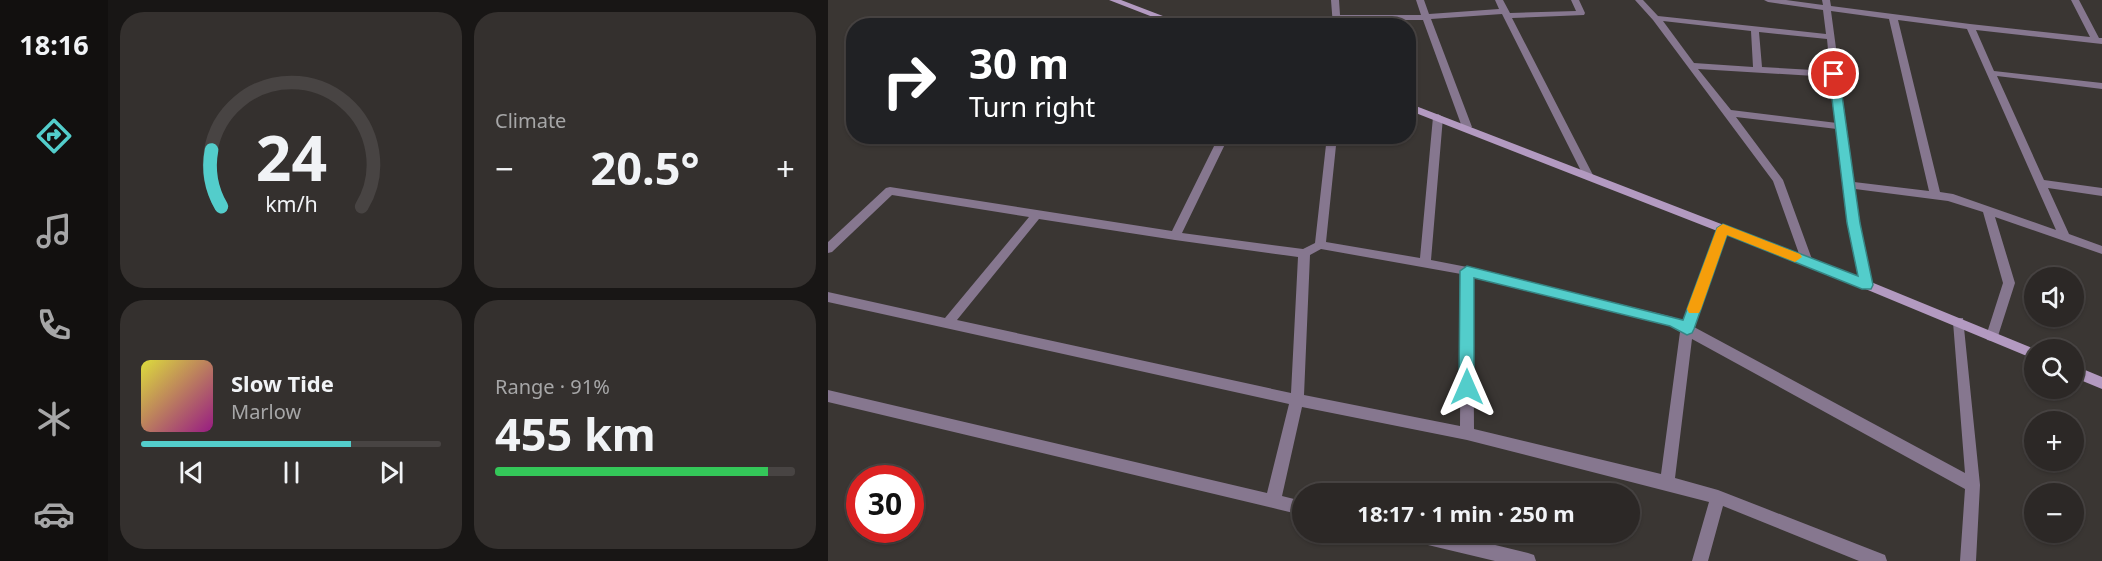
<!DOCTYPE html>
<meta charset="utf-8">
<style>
:root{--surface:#2c2826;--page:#34302e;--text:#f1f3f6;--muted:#a6a6a7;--line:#484443;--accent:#53cdcb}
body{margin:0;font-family:"Noto Sans",sans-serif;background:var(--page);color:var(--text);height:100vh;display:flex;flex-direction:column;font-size:22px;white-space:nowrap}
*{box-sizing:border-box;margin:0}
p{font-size:20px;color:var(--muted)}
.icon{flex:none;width:33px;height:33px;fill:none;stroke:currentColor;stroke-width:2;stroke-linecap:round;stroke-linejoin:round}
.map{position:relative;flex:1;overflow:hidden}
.details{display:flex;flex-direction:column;gap:12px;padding:12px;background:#181615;width:720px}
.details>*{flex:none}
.top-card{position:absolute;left:18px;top:18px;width:570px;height:126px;border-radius:24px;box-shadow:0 2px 4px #0004,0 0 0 2px var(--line);background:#202124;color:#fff;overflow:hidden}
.fabs{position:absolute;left:1196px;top:267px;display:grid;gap:12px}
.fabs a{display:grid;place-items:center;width:60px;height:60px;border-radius:50%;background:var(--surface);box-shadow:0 2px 4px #0004,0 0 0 2px var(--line);font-size:30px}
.speed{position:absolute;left:18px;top:465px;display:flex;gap:12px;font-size:30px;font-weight:700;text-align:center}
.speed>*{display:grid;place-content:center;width:78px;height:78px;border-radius:50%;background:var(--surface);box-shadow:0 2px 4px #0004,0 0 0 2px var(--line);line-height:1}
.speed .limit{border:9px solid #d22;background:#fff;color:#111}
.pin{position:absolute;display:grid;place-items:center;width:51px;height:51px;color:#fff;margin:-26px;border:3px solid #fff;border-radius:50%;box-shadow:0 2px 6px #0007}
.me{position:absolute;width:66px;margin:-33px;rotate:0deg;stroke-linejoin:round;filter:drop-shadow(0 0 4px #0008)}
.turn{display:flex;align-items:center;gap:21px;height:126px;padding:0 24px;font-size:27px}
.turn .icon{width:78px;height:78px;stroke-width:2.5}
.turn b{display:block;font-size:42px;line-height:51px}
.big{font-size:45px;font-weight:700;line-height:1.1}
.details .card{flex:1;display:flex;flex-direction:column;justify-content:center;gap:9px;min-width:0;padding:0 21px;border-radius:24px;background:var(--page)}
.details .dial{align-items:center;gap:0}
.dial svg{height:156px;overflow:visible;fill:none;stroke:var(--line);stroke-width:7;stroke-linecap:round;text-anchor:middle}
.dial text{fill:var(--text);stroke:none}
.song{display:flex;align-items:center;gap:18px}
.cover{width:72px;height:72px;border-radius:9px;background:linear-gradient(135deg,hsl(60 70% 55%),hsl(310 70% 35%))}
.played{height:6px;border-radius:3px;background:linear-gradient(90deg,var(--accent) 70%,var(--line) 70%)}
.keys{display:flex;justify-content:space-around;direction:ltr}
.heat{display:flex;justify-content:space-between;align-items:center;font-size:33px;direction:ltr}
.charge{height:9px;border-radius:4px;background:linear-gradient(90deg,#34c759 91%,var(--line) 0)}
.details .tiles{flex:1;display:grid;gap:12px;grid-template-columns:repeat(2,1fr)}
.trip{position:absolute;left:464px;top:483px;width:348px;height:60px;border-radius:30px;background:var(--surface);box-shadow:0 2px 4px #0004,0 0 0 2px var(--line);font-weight:700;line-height:60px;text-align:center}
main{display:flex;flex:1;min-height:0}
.tab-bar{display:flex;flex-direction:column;width:108px;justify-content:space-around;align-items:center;background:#12100f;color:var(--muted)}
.tab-bar .icon{width:42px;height:42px}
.tab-bar .on{color:var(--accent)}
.tab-bar b{font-size:27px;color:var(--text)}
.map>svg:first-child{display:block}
</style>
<main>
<nav class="tab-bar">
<b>18:16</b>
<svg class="icon on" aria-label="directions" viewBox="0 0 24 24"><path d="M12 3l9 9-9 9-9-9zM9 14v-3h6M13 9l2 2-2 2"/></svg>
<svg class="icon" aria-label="music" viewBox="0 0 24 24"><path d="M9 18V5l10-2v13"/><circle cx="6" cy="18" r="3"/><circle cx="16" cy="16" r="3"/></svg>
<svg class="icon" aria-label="phone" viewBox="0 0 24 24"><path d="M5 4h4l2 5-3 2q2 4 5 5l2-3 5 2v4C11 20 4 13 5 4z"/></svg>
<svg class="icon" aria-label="climate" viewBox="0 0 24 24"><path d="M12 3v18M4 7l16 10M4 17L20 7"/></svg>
<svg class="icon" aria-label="car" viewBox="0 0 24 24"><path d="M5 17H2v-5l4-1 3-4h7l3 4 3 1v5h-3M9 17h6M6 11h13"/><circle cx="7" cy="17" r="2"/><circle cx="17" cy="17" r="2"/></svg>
</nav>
<section class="details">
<div class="tiles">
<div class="card dial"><svg viewBox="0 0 100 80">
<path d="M14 69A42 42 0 1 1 86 69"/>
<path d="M14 69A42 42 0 0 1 9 40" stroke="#53cdcb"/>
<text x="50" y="56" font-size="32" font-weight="700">24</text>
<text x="50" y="72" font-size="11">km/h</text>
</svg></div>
<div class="card"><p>Climate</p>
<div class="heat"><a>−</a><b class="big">20.5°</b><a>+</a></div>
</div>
<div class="card">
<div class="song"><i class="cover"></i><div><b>Slow Tide</b><p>Marlow</p></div></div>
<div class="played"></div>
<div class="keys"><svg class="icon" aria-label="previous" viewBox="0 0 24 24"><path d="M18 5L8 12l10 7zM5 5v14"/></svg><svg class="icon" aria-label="pause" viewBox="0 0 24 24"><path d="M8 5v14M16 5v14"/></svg><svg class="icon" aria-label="next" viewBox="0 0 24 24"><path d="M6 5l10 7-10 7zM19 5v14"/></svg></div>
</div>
<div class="card"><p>Range · 91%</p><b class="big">455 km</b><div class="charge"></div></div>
</div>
</section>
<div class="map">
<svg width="1274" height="561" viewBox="0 0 1274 561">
<rect width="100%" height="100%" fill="#3a3633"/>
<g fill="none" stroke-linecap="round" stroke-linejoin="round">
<path fill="#86778f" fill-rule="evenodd" d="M 503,0 L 511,0 L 512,15 L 593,15 L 588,0 L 596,0 L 601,14 L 671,9 L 667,0 L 675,0 L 682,13 L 748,11 L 743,0 L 751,0 L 757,13 L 756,15 L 684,18 L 765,175 L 764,177 L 756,177 L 755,175 L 674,14 L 603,19 L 644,127 L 639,130 L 634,127 L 595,20 L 513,20 L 513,26 L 505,26 Z
M 807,0 L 815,0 L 830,16 L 998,34 L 995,10 L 940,2 L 936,0 L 958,0 L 995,5 L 994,0 L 1002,0 L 1003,6 L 1142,24 L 1262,37 L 1243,0 L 1251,0 L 1271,38 L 1274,38 L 1274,44 L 1148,30 L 1166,71 L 1274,83 L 1274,89 L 1169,76 L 1216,180 L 1274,188 L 1274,196 L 1220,188 L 1241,234 L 1274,246 L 1274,254 L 1167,217 L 1187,283 L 1170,336 L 1169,340 L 1164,341 L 1159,340 L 1158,336 L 1175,283 L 1155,212 L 1120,201 L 1027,189 L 1032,223 L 1045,285 L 1043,288 L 1035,288 L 1020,223 L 1009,129 L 908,117 L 955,180 L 985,262 L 983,265 L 975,265 L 945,181 L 825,20 ZM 1003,11 L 1061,19 L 1101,191 L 1026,182 ZM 1070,20 L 1139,29 L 1228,230 L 1125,194 L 1112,192 ZM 835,21 L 923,31 L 925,67 L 866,63 ZM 931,32 L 999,39 L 1002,71 L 934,67 ZM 870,69 L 1003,77 L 1009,123 L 903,110 Z
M 610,114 L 615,117 L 603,260 L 639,267 L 845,317 L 855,322 L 889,228 L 891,225 L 899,225 L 901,228 L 866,327 L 1137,473 L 1125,322 L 1127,318 L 1135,318 L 1152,485 L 1148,561 L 1132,561 L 1137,489 L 864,339 L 847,478 L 890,490 L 1057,555 L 1059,561 L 1031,561 L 895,506 L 880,561 L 864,561 L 881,502 L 639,440 L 474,407 L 454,496 L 474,501 L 474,515 L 0,402 L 0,390 L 439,493 L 461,404 L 0,302 L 0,292 L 117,318 L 201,217 L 64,195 L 4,252 L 0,253 L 0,242 L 58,188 L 62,187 L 344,231 L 391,136 L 401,136 L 354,233 L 475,249 L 487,243 L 499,136 L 509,136 L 498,242 L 592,258 L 605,117 ZM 211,219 L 347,240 L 470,257 L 463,393 L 129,320 ZM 493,249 L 633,274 L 632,426 L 476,395 L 482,255 ZM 645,277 L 842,326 L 852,332 L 833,474 L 646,429 Z
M 571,532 L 614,532 L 700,553 L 706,555 L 708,561 L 667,561 L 579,540 L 573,537 Z"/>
<path fill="#b39ac1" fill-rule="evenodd" d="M 281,0 L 293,0 L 361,26 L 348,26 Z
M 580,103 L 1043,282 L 1209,350 L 1206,350 L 1206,359 L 1035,288 L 580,110 Z
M 1245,365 L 1274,377 L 1274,389 L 1245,377 Z"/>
</g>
<path fill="#53cdcb" stroke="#368584" stroke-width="1.5" d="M 1006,71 L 1011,74 L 1032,223 L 1045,285 L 1043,289 L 1034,289 L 899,235 L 866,329 L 864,333 L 859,335 L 842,326 L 646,278 L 646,387 L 644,392 L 639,394 L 633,392 L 631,387 L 632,271 L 639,266 L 855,320 L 889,228 L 895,224 L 1030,276 L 1019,223 L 1001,74 Z"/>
<path fill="#f59e0b" d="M 895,224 L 972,254 L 974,257 L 967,262 L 899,235 L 873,309 L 871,313 L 861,313 L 859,309 L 889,228 Z"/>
</svg>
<div class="fabs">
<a><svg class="icon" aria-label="sound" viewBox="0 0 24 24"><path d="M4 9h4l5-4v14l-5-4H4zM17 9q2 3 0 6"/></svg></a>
<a><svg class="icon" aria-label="search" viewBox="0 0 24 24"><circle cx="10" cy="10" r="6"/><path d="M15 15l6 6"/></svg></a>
<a>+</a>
<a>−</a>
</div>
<div class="speed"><div class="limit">30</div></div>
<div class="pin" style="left:1006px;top:74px;background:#d93025"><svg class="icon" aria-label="arrive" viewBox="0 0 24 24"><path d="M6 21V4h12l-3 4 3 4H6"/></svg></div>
<svg class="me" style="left:639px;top:387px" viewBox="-20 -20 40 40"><path d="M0-17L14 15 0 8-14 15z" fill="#53cdcb" stroke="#fff" stroke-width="4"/></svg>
<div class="trip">18:17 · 1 min · 250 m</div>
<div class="top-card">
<div class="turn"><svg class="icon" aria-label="right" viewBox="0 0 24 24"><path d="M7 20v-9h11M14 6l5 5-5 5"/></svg><div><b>30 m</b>Turn right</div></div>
</div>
</div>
</main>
